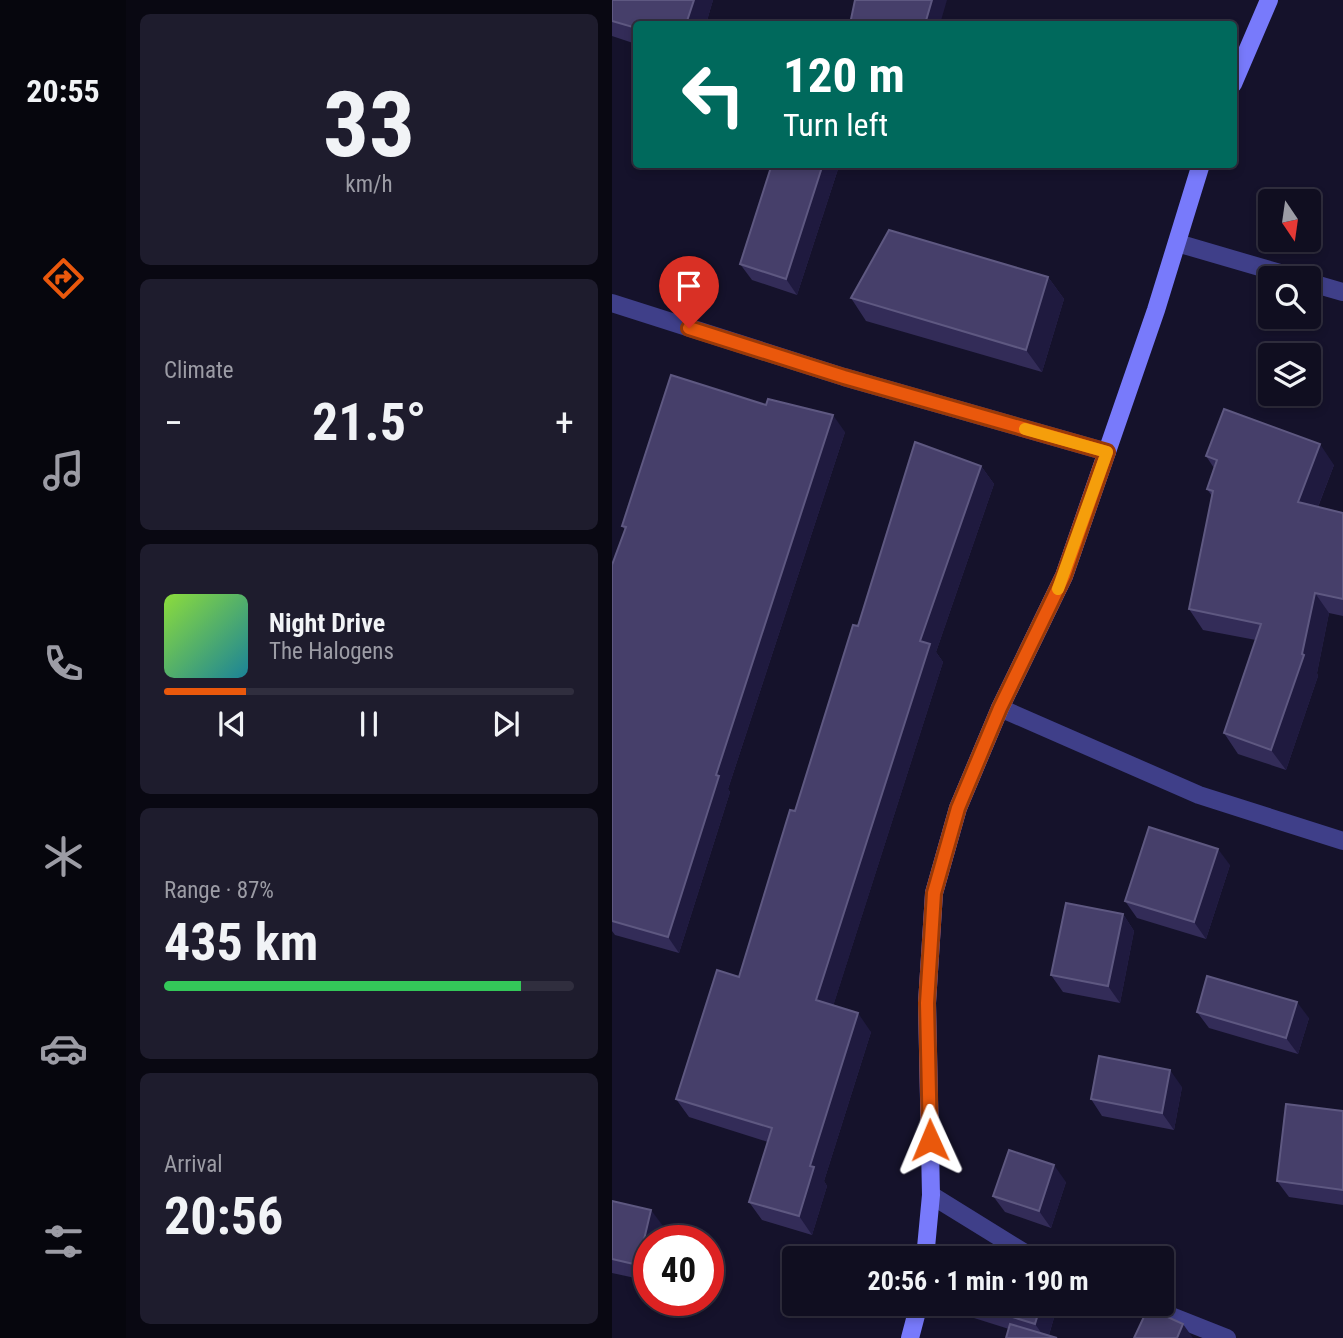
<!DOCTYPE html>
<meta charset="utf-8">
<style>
:root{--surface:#100e20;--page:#1e1c2d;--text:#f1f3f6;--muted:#9c9ca5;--line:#302e3e;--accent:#ea580c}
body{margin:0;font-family:"Roboto Condensed",sans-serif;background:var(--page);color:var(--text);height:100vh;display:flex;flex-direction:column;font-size:26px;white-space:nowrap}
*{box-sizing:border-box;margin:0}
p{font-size:23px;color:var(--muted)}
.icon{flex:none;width:38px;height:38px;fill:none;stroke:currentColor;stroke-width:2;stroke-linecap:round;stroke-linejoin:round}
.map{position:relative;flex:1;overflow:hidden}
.panel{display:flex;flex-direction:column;gap:14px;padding:14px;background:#090812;width:486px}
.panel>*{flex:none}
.guide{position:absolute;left:21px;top:21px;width:604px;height:147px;border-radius:7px;box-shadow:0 4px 10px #0003,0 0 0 2px var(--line);background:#00695c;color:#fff;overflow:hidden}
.needle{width:46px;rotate:167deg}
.buttons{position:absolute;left:646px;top:189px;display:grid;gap:14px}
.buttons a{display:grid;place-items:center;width:63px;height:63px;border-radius:7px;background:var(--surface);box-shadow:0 4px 10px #0003,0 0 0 2px var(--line);font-size:35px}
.speed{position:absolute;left:21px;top:1225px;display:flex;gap:14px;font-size:35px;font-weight:700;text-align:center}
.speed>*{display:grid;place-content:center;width:91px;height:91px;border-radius:50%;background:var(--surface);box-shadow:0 4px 10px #0003,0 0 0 2px var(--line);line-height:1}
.speed .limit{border:10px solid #d22;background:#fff;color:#111}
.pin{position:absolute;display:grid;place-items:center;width:60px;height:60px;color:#fff;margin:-72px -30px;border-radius:50% 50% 50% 0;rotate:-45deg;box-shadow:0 0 7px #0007}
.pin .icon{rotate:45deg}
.me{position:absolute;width:77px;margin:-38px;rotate:359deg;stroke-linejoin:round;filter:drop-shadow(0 0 5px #0008)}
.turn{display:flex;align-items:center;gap:24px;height:147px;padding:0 35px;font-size:32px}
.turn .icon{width:91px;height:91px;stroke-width:2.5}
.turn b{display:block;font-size:49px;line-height:60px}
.big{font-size:52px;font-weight:700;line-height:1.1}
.panel .widget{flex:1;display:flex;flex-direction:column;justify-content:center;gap:10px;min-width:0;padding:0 24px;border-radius:10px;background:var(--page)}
.panel .dial{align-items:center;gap:0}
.dial b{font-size:91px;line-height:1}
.song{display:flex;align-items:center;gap:21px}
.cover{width:84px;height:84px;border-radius:10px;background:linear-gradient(135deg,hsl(90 70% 55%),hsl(190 70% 35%))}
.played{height:7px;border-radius:4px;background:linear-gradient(90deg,var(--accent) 20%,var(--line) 20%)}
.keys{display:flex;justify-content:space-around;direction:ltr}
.heat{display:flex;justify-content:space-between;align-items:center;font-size:38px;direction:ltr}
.charge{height:10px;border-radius:5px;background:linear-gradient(90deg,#34c759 87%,var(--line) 0)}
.trip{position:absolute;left:170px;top:1246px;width:392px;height:70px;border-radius:7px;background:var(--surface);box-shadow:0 4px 10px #0003,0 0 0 2px var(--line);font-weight:700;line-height:70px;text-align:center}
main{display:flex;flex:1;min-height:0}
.tabs{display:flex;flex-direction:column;width:126px;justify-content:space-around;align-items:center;background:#06060d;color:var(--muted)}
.tabs .icon{width:49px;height:49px}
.tabs .current{color:var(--accent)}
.tabs b{font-size:32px;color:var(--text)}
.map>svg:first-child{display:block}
</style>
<main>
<nav class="tabs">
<b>20:55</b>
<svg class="icon current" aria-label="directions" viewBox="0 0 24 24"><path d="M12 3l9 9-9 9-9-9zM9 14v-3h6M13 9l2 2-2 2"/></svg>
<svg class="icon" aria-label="music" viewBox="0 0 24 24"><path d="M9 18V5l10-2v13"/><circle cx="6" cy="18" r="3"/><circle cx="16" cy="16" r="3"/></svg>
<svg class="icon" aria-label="phone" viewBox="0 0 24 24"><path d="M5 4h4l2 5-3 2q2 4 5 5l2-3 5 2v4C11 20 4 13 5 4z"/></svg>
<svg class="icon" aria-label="climate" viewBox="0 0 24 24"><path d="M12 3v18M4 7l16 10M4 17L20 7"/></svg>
<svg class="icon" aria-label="car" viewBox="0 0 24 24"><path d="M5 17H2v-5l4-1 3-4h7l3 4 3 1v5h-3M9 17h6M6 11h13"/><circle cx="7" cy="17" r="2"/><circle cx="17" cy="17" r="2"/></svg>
<svg class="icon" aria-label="filters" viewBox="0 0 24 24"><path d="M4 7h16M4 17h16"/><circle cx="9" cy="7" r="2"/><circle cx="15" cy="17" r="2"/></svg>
</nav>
<section class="panel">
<div class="widget dial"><b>33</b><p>km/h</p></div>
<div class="widget"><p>Climate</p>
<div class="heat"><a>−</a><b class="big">21.5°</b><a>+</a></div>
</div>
<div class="widget">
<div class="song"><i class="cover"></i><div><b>Night Drive</b><p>The Halogens</p></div></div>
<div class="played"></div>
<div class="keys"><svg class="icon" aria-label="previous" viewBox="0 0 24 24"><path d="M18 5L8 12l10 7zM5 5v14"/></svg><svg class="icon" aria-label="pause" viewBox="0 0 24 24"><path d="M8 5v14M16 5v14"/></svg><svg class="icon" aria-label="next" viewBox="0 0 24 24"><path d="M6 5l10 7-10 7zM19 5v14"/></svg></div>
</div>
<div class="widget"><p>Range · 87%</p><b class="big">435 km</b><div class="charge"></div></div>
<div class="widget"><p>Arrival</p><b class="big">20:56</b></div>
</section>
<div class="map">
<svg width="731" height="1338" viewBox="0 0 731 1338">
<rect width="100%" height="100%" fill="#15122b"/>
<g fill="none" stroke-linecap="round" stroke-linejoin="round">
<path stroke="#3f3f89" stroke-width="18" d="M 565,243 L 685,278
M 696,282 L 731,292
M 0,303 L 232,377 L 495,452
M 388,708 L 587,795 L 731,841
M 319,1195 L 421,1258
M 529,1304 L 615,1338"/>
<path stroke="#787afb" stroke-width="18" d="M 621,84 L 657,0
M 313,1258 L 319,1195 L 315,1003 L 322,893 L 346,808 L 388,708 L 452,576 L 544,310 L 589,164
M 298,1338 L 307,1304"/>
</g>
<path fill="#332c58" d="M 0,0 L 101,0 L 94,24 L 24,24 L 24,44 L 0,36 Z
M 160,164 L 226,164 L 227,166 L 185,295 L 140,280 L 128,264 Z
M 436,277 L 452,299 L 430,372 L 254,321 L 239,298 Z
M 233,432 L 116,789 L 118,792 L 67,953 L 3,935 L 0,931 L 0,565 L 13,530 L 10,526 Z
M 594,456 L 722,465 L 706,507 L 731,513 L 731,616 L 717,613 L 705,673 L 706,676 L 674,770 L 626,754 L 612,733 L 644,640 L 591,630 L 577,609 L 600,496 L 595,489 L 602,468 Z
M 369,466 L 382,484 L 324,652 L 331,662 L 221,1006 L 259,1032 L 212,1181 L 215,1186 L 200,1235 L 150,1220 L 137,1202 L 156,1142 L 77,1117 L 64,1099 L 127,977 L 246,626 Z
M 618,865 L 594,939 L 525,918 L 513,901 Z
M 511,914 L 522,931 L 508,1003 L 451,992 L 439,975 Z
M 585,1012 L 697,1018 L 686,1054 L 597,1028 Z
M 570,1087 L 562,1130 L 490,1116 L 479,1099 Z
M 731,1111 L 731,1205 L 677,1197 L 665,1181 Z
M 454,1182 L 439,1228 L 393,1212 L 381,1196 Z
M 0,1201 L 51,1226 L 47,1241 L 37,1241 L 37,1281 L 0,1273 Z
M 352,1304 L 446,1304 L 437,1335 L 397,1329 L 362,1318 Z"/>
<path fill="#1f1a3f" d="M 82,0 L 101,0 L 94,24 L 74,24 Z
M 320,0 L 335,0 L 328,24 L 313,24 Z
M 211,164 L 226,164 L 227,166 L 185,295 L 174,279 Z
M 436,277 L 452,299 L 430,372 L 414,350 Z
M 221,415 L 233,432 L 116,789 L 118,792 L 67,953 L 56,937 L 104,775 Z
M 708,444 L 722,465 L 700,522 L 686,502 Z
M 369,466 L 382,484 L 324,652 L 331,662 L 217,1019 L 204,1000 L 308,641 Z
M 703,593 L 717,613 L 705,673 L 706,676 L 674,770 L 659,750 L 690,654 Z
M 606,849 L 618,865 L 594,939 L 582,922 Z
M 511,914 L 522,931 L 508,1003 L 496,986 Z
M 685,1002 L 697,1018 L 686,1054 L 674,1038 Z
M 246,1013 L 259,1032 L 212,1181 L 215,1186 L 200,1235 L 187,1216 L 198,1166 Z
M 558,1070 L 570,1087 L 562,1130 L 550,1113 Z
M 442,1165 L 454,1182 L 439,1228 L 427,1211 Z
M 39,1210 L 51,1226 L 47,1241 L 37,1241 L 37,1280 L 26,1265 Z
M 429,1304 L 446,1304 L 436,1338 L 433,1338 L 423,1324 Z
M 571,1324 L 581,1338 L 565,1338 Z"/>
<path fill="#463f6a" stroke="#5e5881" stroke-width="2" d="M 0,0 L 82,0 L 74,24 L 24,24 L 24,28 L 0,21 Z
M 243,0 L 320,0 L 313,24 L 238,24 Z
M 160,164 L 211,164 L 174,279 L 128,264 Z
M 277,230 L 436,277 L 414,350 L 239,298 Z
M 59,375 L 154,405 L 156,399 L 221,415 L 104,775 L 107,776 L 56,937 L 0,921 L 0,565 L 14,527 L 10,526 Z
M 612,409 L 708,444 L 686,502 L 731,513 L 731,599 L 703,593 L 690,654 L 692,655 L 659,750 L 612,733 L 649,624 L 577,609 L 601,491 L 595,489 L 605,460 L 594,456 Z
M 303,442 L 369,466 L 308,641 L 318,644 L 204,1000 L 246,1013 L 198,1166 L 202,1167 L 187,1216 L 137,1202 L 160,1128 L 64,1099 L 105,970 L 127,977 L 178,810 L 183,811 L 241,625 L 246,626 Z
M 537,827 L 606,849 L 582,922 L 513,901 Z
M 454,903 L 511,914 L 496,986 L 439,975 Z
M 595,976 L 685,1002 L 674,1038 L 585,1012 Z
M 487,1056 L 558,1070 L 550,1113 L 479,1099 Z
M 674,1104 L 731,1111 L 731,1190 L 665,1181 Z
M 397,1150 L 442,1165 L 427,1211 L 381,1196 Z
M 0,1201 L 39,1210 L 26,1265 L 0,1259 Z
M 358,1304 L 429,1304 L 423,1324 Z
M 536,1308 L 571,1324 L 565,1338 L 522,1338 Z
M 398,1324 L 445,1338 L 394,1338 Z"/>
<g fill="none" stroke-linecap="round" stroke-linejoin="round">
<g stroke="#983908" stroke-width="18">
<path id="route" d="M 77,328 L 232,377 L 495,452 L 452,576 L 388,708 L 346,808 L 322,893 L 315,1003 L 318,1140"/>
</g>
<use href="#route" stroke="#ea580c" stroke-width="12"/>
<path stroke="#f59e0b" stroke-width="12" d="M 413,429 L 495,452 L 446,589"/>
</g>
</svg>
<div class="buttons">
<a><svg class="needle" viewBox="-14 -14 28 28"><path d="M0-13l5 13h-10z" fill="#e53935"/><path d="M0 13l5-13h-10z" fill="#9c9ca5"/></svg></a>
<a><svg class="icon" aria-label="search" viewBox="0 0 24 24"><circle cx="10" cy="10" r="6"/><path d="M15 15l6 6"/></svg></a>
<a><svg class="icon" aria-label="layers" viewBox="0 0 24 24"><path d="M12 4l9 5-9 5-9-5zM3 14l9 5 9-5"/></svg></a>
</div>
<div class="speed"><div class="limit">40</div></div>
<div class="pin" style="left:77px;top:328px;background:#d93025"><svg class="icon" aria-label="arrive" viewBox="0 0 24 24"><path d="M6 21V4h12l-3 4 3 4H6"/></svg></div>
<svg class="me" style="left:318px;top:1140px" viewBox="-20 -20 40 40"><path d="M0-17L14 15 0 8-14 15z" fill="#ea580c" stroke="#fff" stroke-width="4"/></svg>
<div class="trip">20:56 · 1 min · 190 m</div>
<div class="guide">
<div class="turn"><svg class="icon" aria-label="left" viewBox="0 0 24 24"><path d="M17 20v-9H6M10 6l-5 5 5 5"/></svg><div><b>120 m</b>Turn left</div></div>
</div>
</div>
</main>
